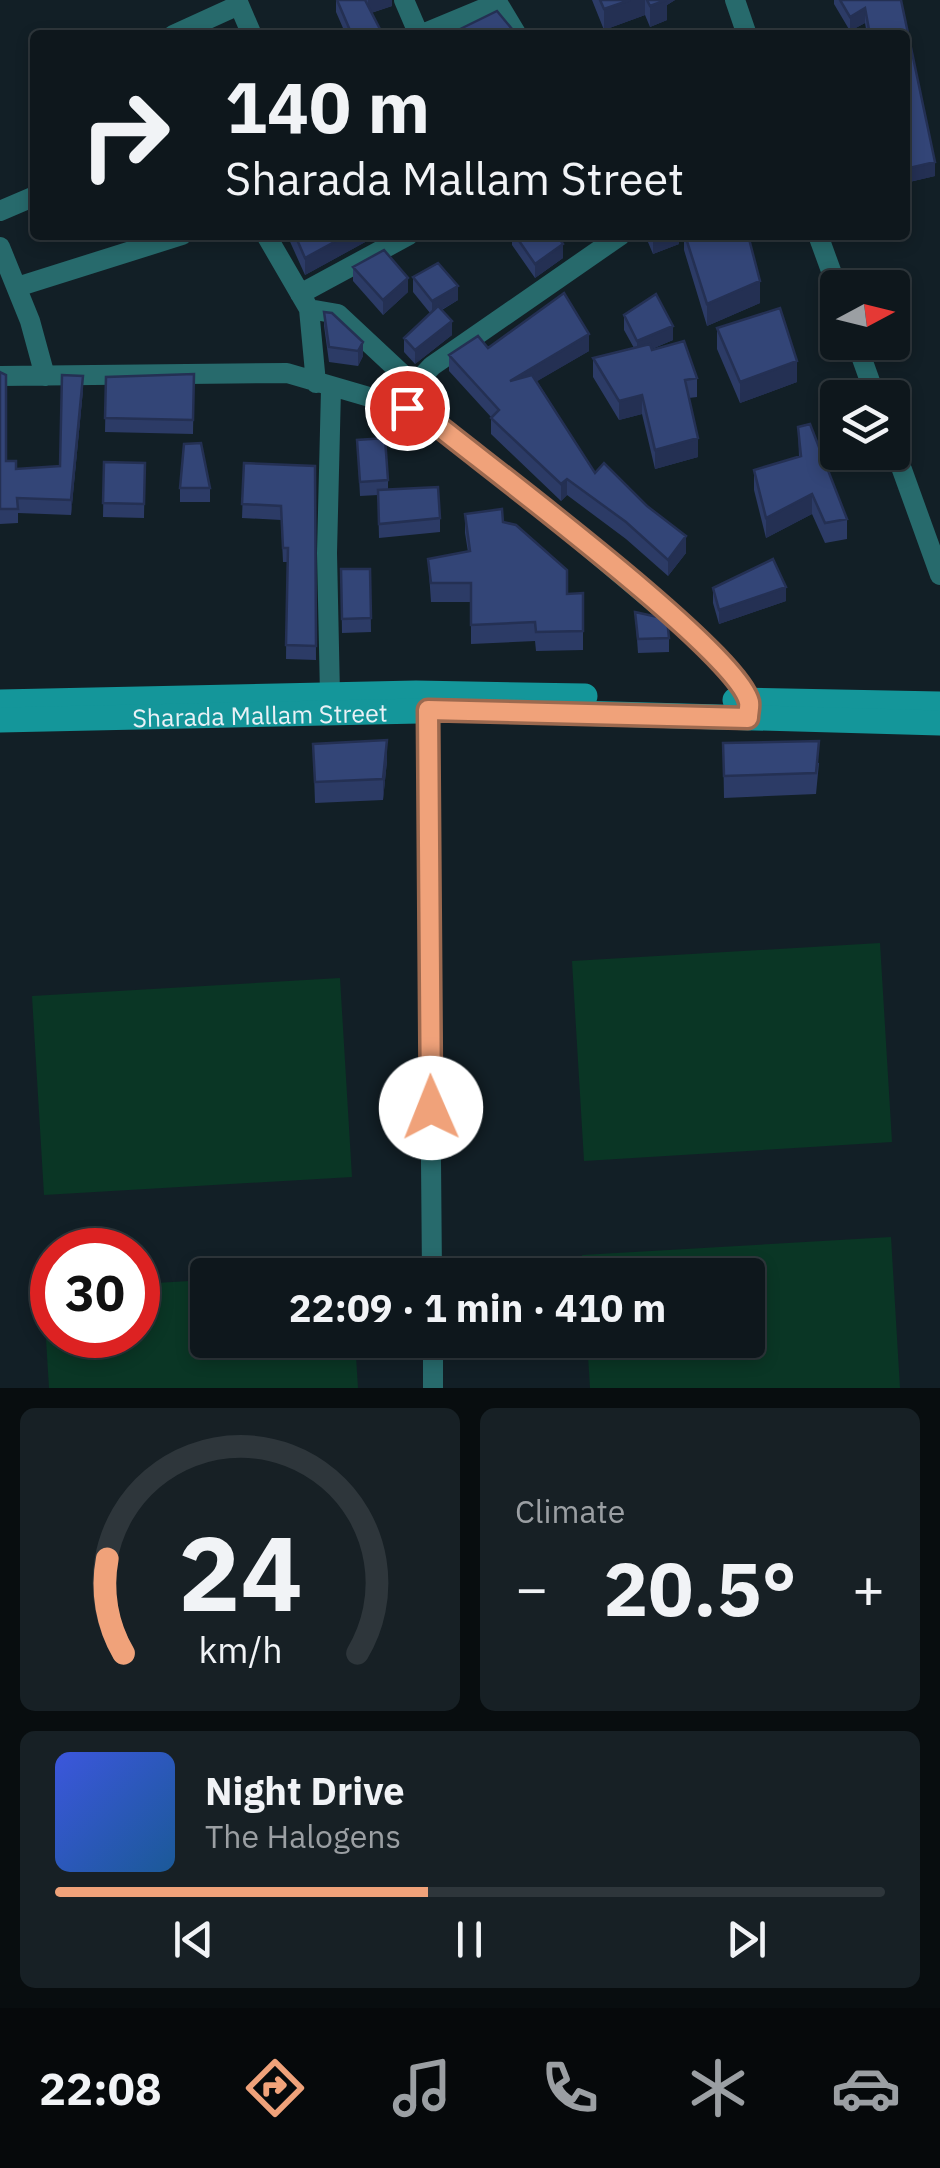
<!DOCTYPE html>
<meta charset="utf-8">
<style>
:root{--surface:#0e171c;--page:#172025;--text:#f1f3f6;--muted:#9b9fa3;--line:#2e363b;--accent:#f0a27a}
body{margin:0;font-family:"IBM Plex Sans",sans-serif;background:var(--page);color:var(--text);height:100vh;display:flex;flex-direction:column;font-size:38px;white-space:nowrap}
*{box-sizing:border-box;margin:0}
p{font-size:32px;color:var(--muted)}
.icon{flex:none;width:55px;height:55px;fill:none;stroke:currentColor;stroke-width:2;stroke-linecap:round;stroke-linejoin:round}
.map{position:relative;height:1388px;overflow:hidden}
.drawer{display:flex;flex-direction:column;gap:20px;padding:20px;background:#080d0f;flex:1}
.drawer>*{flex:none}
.banner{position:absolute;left:30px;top:30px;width:880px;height:210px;border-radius:10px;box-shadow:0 5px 15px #0003,0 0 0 2px var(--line);background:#0e171c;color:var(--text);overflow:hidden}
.needle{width:65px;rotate:83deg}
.fabs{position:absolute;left:820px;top:270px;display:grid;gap:20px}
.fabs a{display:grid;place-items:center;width:90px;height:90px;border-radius:10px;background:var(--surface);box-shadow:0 5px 15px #0003,0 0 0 2px var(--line);font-size:50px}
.speed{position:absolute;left:30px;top:1228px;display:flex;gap:20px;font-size:50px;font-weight:700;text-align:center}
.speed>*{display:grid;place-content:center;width:130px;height:130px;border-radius:50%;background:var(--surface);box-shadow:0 5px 15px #0003,0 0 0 2px var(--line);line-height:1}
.speed .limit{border:15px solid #d22;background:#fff;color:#111}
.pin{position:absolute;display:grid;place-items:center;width:85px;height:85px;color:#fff;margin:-42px;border:5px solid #fff;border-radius:50%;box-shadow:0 2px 10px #0007}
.me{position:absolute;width:110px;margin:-55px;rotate:359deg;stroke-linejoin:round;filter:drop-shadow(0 0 8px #0008)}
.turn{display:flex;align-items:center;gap:35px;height:210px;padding:0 30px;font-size:45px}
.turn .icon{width:130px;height:130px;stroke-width:2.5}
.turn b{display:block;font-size:70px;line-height:85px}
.big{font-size:75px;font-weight:800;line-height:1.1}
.drawer .tile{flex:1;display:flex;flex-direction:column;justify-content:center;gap:15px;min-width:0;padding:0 35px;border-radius:15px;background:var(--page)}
.drawer .dial{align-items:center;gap:0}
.dial svg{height:260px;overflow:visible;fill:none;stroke:var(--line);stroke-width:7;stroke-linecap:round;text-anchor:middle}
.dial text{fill:var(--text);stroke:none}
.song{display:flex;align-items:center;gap:30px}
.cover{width:120px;height:120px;border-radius:15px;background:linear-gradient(135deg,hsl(230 70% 55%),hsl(210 70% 35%))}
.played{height:10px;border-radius:5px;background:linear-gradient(90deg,var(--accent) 45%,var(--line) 45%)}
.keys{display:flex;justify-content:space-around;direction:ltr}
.heat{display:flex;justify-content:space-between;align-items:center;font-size:55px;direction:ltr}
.drawer .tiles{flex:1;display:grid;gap:20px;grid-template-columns:1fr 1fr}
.tile:last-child{grid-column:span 2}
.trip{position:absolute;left:190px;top:1258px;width:575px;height:100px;border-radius:10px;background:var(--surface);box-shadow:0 5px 15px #0003,0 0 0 2px var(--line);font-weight:800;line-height:100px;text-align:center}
.menu{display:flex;height:160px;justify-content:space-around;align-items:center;background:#06090b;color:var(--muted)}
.menu .icon{width:70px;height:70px}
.menu .active{color:var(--accent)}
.menu b{font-size:45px;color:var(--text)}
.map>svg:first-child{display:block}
</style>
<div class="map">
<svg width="940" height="1388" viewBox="0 0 940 1388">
<rect width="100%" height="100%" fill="#121f26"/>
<path fill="#0a3625" d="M 880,943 L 892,1142 L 584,1161 L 572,961 Z
M 340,978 L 352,1177 L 44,1195 L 32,996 Z
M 891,1237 L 900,1388 L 590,1388 L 587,1340 L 748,1340 L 748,1275 L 584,1275 L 582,1255 Z
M 207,1280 L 208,1340 L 355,1340 L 358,1388 L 49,1388 L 43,1290 L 52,1289 L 52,1335 L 138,1335 L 138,1284 Z"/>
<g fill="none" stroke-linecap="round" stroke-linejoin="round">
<path stroke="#276a6c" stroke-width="20" d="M 237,0 L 252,35
M 404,0 L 419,35
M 496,0 L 517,35
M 735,0 L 747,35
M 173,35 L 239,5
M 420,35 L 497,3
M 0,211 L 35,196
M 266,235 L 309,309 L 316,383
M 818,235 L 838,290
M 0,247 L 30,321 L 45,376
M 17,287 L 182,235
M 300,294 L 409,235
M 309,309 L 338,314 L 414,385
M 856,342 L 876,398
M 0,376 L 287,373 L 407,408 L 441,428 L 532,500 L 712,651 L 749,700 L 749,711
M 407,408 L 414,385 L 432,366 L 621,235
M 892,442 L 940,575
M 330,695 L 327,553 L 331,389
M 427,710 L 432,1275
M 433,1340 L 433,1388"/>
<g stroke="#14969a" stroke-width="25">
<path d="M 735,700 L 940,704"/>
<path d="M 0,702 L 416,693 L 585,696"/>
<path id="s1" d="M 0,720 L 467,710 L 940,723"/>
</g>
</g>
<path fill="#2c3b66" d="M 336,0 L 392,0 L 392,6 L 371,13 L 383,35 L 346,35 L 336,12 Z
M 592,0 L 675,0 L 667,5 L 667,20 L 650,27 L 645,15 L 604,30 Z
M 834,0 L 901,0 L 935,176 L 905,183 L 905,35 L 867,35 L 865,23 L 850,31 L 834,4 Z
M 287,235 L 378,235 L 305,275 Z
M 512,235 L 557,235 L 563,258 L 535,278 L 512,245 Z
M 645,235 L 679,235 L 679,244 L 653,254 Z
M 684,235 L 748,235 L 760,303 L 707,326 L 684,250 Z
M 353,267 L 408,292 L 383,315 L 353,281 Z
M 413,277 L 458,300 L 442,310 L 452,335 L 415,364 L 404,352 L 404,338 L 430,313 L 413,292 Z
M 324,312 L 363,356 L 358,366 L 329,362 L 324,326 Z
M 624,315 L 673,340 L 652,349 L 697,378 L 697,397 L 689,398 L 698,457 L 655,469 L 642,414 L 619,420 L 593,377 L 593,358 L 634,348 L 624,330 Z
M 717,328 L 797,382 L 740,403 L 717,349 Z
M 488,348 L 589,351 L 537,381 L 595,473 L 686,553 L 668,576 L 626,539 L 567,495 L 561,501 L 491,434 L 491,417 L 449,371 L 449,355 Z
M 0,372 L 6,461 L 16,469 L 60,466 L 83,390 L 71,515 L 18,513 L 18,523 L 0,524 Z
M 194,374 L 193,434 L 105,432 L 106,377 Z
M 798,427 L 847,519 L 847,539 L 825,543 L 812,514 L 766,538 L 754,490 L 754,470 L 799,457 Z
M 357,440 L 388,480 L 388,490 L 440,518 L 440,532 L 379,538 L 378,495 L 360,496 Z
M 104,462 L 145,463 L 144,518 L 103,517 Z
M 244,463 L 315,466 L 316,660 L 286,659 L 287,562 L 283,562 L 281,520 L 242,518 Z
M 180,488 L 210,488 L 210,502 L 180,502 Z
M 465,514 L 503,522 L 567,594 L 583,593 L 583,650 L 536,651 L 535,641 L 471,644 L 471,602 L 431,602 L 428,559 L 468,552 L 465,533 Z
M 341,569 L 370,569 L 371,632 L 342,633 Z
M 713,588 L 786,601 L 719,624 L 713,603 Z
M 635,612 L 669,638 L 669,652 L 638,653 Z
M 723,743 L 819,763 L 816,794 L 724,798 Z
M 313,744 L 387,761 L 383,800 L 315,803 Z"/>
<path fill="#243053" d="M 368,0 L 392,0 L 392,6 L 368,14 Z
M 630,0 L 645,0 L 645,15 L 604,30 L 604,9 Z
M 662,0 L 675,0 L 667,5 L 667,20 L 650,27 L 650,6 Z
M 865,8 L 865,23 L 850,31 L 850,17 Z
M 935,162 L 935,176 L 905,183 L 905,169 Z
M 347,235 L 378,235 L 305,275 L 305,258 Z
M 665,235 L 679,235 L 679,244 L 653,254 L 653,240 Z
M 563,244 L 563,258 L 535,278 L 535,264 Z
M 408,278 L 408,292 L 383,315 L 383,300 Z
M 760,281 L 760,303 L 707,326 L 707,304 Z
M 458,286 L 458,300 L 432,315 L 432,301 Z
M 452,321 L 452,335 L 415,364 L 415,350 Z
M 673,326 L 673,340 L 637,355 L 637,341 Z
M 589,334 L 589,351 L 510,397 L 510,381 Z
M 363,342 L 363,356 L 358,366 L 358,351 Z
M 797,361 L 797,382 L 740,403 L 740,382 Z
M 83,376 L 83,390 L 71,515 L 71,500 Z
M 642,395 L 642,414 L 619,420 L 619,401 Z
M 698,438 L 698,457 L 655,469 L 655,450 Z
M 567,479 L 567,495 L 561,501 L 561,484 Z
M 812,494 L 812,514 L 766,538 L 766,518 Z
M 686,536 L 686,553 L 668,576 L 668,560 Z
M 786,587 L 786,601 L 719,624 L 719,610 Z
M 387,740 L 387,761 L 383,800 L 383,779 Z"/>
<path fill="#334577" stroke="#243053" stroke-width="2.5" d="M 337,0 L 365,0 L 383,35 L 352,35 Z
M 600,0 L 630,0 L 604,9 Z
M 647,0 L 666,0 L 650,6 Z
M 840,0 L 901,0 L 935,162 L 905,169 L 905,35 L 870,35 L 865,8 L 850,17 Z
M 497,11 L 517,35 L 448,35 Z
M 295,235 L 347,235 L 305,258 Z
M 515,235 L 557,235 L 563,244 L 535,264 Z
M 651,235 L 665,235 L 653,240 Z
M 685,235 L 748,235 L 760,281 L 707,304 Z
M 384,250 L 408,278 L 383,300 L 353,267 Z
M 438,263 L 458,286 L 432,301 L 413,277 Z
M 564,293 L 589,334 L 510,381 L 532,375 L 595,473 L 604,463 L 647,506 L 686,536 L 668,560 L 626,522 L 567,479 L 561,484 L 491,418 L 499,410 L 449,355 L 478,336 L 488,348 Z
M 656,294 L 673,326 L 637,341 L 624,315 Z
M 438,306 L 452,321 L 415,350 L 404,338 Z
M 780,308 L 797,361 L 740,382 L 717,328 Z
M 324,312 L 332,313 L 363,342 L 358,351 L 329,347 Z
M 684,341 L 697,378 L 685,380 L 698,438 L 655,450 L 642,395 L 619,401 L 593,358 L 650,344 L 652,350 Z
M 0,372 L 6,375 L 6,461 L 16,461 L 16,469 L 60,466 L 62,375 L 83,376 L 71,500 L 17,498 L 18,509 L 0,509 Z
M 194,374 L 193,420 L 105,418 L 106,377 Z
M 810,424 L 847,519 L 825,523 L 812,494 L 766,518 L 754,470 L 801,456 L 798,427 Z
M 385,438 L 388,480 L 360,482 L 357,440 Z
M 201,443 L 210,488 L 180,488 L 184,444 Z
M 104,462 L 145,463 L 144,504 L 103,503 Z
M 244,463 L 315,466 L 316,646 L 286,645 L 288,548 L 283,548 L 281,506 L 242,504 Z
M 438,487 L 440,518 L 379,524 L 378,490 Z
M 502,509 L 503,522 L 516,525 L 567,570 L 567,594 L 583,593 L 583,631 L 536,632 L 535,622 L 471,625 L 471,583 L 431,583 L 428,559 L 470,551 L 465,514 Z
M 773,559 L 786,587 L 719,610 L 713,588 Z
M 341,569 L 370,569 L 371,618 L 342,619 Z
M 635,612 L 667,619 L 669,638 L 638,639 Z
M 387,740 L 383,779 L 315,782 L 313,744 Z
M 819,741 L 816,773 L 724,776 L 723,743 Z"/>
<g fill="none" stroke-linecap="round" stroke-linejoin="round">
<g stroke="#9c694f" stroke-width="25">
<path id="route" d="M 407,408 L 441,428 C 493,470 738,653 749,702 C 750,707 748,712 748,718 L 428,710 L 431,1108"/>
</g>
<use href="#route" stroke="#f0a27a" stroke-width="18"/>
</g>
<g text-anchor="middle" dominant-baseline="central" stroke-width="10" stroke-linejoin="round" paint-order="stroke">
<g font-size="25" fill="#e9f1f6" stroke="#04080b">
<text stroke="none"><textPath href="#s1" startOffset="260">Sharada Mallam Street</textPath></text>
</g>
</g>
</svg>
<div class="fabs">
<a><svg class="needle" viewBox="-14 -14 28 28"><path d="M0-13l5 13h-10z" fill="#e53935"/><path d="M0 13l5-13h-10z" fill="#9b9fa3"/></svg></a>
<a><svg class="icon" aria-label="layers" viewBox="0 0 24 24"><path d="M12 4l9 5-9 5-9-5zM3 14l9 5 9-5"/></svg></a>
</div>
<div class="speed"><div class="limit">30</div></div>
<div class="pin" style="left:407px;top:408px;background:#d93025"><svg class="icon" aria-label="arrive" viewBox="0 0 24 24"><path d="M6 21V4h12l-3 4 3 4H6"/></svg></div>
<svg class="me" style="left:431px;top:1108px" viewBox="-20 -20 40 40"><circle r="19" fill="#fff"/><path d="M0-13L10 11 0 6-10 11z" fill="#f0a27a"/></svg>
<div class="trip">22:09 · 1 min · 410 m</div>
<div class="banner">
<div class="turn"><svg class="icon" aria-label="right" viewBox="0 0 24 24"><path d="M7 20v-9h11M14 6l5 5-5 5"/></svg><div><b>140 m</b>Sharada Mallam Street</div></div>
</div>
</div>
<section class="drawer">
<div class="tiles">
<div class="tile dial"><svg viewBox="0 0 100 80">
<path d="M14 69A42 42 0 1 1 86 69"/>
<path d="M14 69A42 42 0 0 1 9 40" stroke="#f0a27a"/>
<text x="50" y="56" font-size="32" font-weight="700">24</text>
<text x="50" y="72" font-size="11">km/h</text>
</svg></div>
<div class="tile"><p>Climate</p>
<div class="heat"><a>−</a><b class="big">20.5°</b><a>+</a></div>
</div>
<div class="tile">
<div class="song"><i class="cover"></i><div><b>Night Drive</b><p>The Halogens</p></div></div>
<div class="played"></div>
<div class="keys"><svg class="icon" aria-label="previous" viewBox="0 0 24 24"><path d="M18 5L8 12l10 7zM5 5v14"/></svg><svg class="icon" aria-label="pause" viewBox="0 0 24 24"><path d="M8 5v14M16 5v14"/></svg><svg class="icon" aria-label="next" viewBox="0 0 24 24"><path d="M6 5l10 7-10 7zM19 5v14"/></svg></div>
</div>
</div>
</section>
<nav class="menu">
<b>22:08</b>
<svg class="icon active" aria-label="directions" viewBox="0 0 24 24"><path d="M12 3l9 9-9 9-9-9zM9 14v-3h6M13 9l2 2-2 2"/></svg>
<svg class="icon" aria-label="music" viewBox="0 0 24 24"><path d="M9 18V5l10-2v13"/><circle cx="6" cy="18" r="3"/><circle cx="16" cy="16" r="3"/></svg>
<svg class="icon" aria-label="phone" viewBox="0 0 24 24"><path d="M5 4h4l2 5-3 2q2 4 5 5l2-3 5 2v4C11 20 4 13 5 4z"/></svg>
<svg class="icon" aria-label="climate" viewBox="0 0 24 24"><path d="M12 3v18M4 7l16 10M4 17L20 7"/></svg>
<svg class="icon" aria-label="car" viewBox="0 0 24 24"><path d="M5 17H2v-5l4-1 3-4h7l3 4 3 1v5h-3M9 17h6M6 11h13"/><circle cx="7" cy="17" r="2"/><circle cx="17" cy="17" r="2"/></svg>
</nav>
